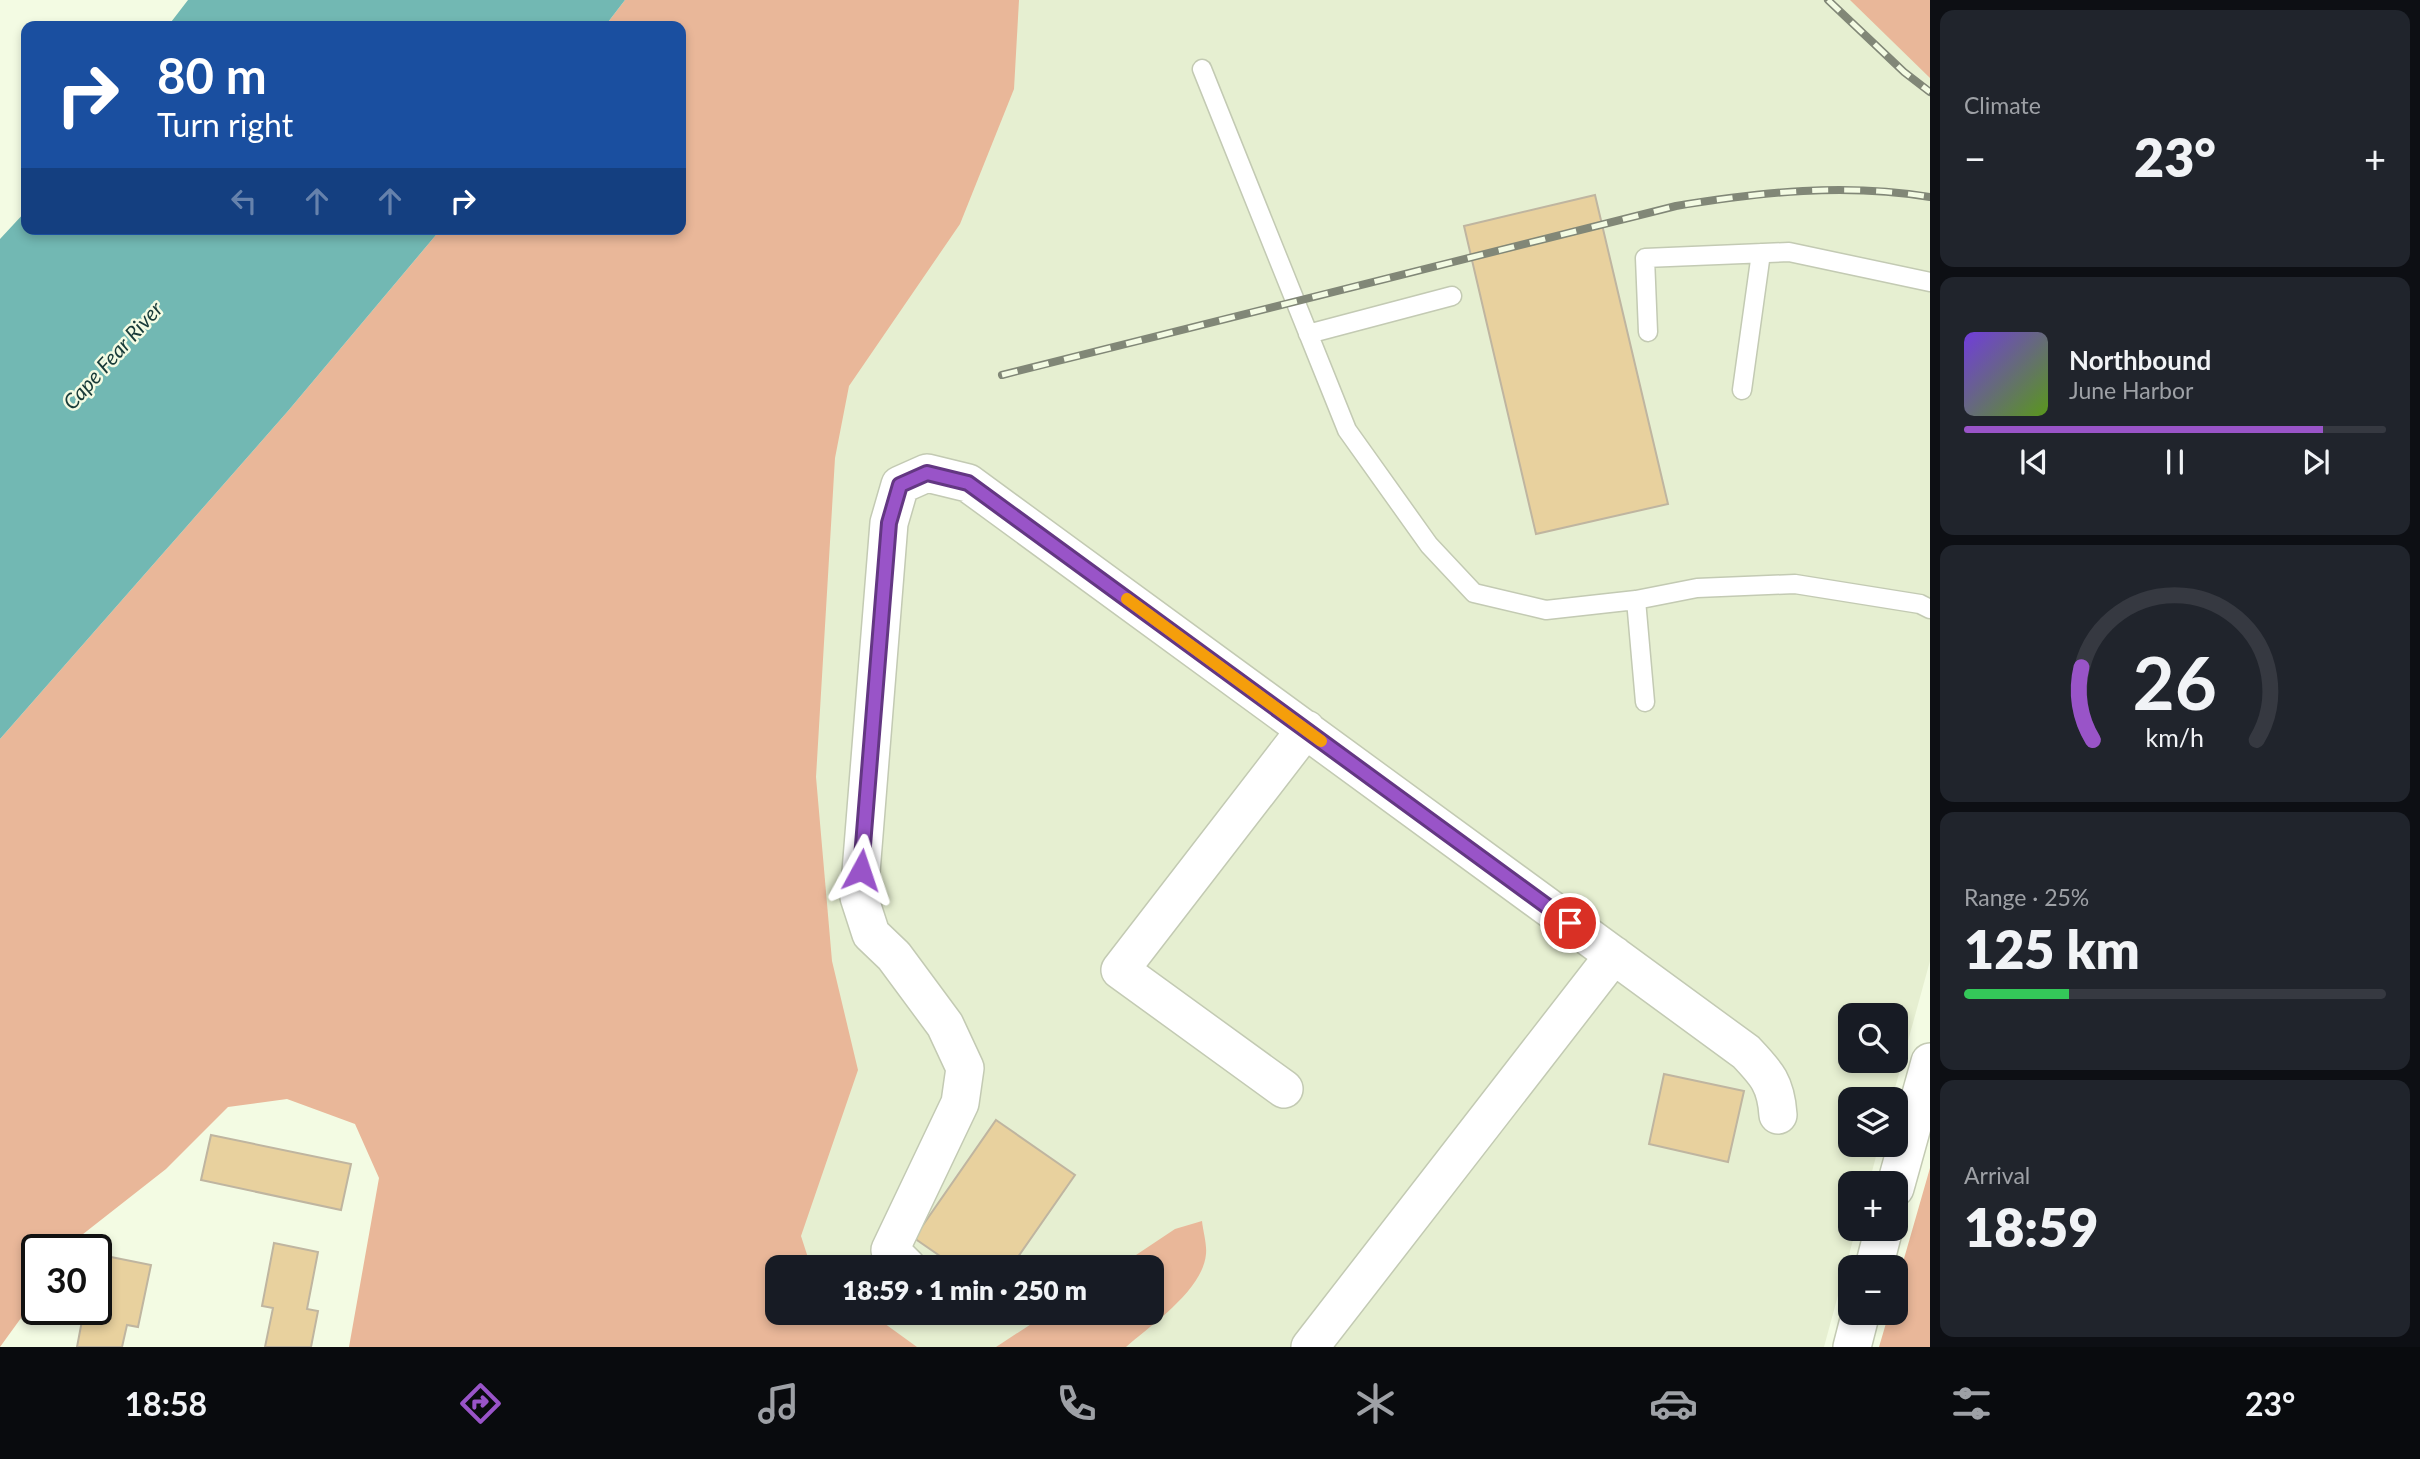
<!DOCTYPE html>
<meta charset="utf-8">
<style>
:root{--surface:#171b24;--page:#20242c;--text:#f1f3f6;--muted:#9ea1a6;--line:#363941;--accent:#9954c8}
body{margin:0;font-family:Lato,sans-serif;background:var(--page);color:var(--text);height:100vh;display:flex;flex-direction:column;font-size:26px;white-space:nowrap}
*{box-sizing:border-box;margin:0}
p{font-size:23px;color:var(--muted)}
.icon{flex:none;width:38px;height:38px;fill:none;stroke:currentColor;stroke-width:2;stroke-linecap:round;stroke-linejoin:round}
.map{position:relative;flex:1;overflow:hidden}
.panel{display:flex;flex-direction:column;gap:10px;padding:10px;background:#0d0f14;width:490px}
.panel>*{flex:none}
.guide{position:absolute;left:21px;top:21px;width:665px;height:214px;border-radius:14px;box-shadow:0 4px 10px #0003;background:#1a4fa0;color:#fff;overflow:hidden}
.fabs{position:absolute;left:1838px;top:1003px;display:grid;gap:14px}
.fabs a{display:grid;place-items:center;width:70px;height:70px;border-radius:14px;background:var(--surface);box-shadow:0 4px 10px #0003;font-size:35px}
.speed{position:absolute;left:21px;top:1234px;display:flex;gap:14px;font-size:35px;font-weight:700;text-align:center}
.speed>*{display:grid;place-content:center;width:91px;height:91px;border-radius:50%;background:var(--surface);box-shadow:0 4px 10px #0003;line-height:1}
.speed .limit{border:4px solid #111;border-radius:10px;background:#fff;color:#111}
.pin{position:absolute;display:grid;place-items:center;width:60px;height:60px;color:#fff;margin:-30px;border:4px solid #fff;border-radius:50%;box-shadow:0 2px 7px #0007}
.me{position:absolute;width:77px;margin:-38px;rotate:5deg;stroke-linejoin:round;filter:drop-shadow(0 0 5px #0008)}
.turn{display:flex;align-items:center;gap:24px;height:147px;padding:0 21px;font-size:32px}
.turn .icon{width:91px;height:91px;stroke-width:2.5}
.turn b{display:block;font-size:49px;line-height:60px}
.lanes{display:flex;align-items:center;height:66px;padding:0 21px;background:#0003;justify-content:center;gap:35px;direction:ltr}
.lanes .off{opacity:.35}
.big{font-size:52px;font-weight:800;line-height:1.1}
.panel .widget{flex:1;display:flex;flex-direction:column;justify-content:center;gap:10px;min-width:0;padding:0 24px;border-radius:14px;background:var(--page)}
.panel .dial{align-items:center;gap:0}
.dial svg{height:182px;overflow:visible;fill:none;stroke:var(--line);stroke-width:7;stroke-linecap:round;text-anchor:middle}
.dial text{fill:var(--text);stroke:none}
.song{display:flex;align-items:center;gap:21px}
.cover{width:84px;height:84px;border-radius:10px;background:linear-gradient(135deg,hsl(260 70% 55%),hsl(90 70% 35%))}
.played{height:7px;border-radius:4px;background:linear-gradient(90deg,var(--accent) 85%,var(--line) 85%)}
.keys{display:flex;justify-content:space-around;direction:ltr}
.heat{display:flex;justify-content:space-between;align-items:center;font-size:38px;direction:ltr}
.charge{height:10px;border-radius:5px;background:linear-gradient(90deg,#34c759 25%,var(--line) 0)}
.trip{position:absolute;left:765px;top:1255px;width:399px;height:70px;border-radius:14px;background:var(--surface);box-shadow:0 4px 10px #0003;font-weight:800;line-height:70px;text-align:center}
.dock{display:flex;height:112px;justify-content:space-around;align-items:center;background:#090b0e;color:var(--muted)}
.dock .icon{width:49px;height:49px}
.dock .active{color:var(--accent)}
.dock b{font-size:32px;color:var(--text)}
main{display:flex;flex:1;min-height:0}
.map>svg:first-child{display:block}
</style>
<main>
<div class="map">
<svg width="1930" height="1347" viewBox="0 0 1930 1347">
<rect width="100%" height="100%" fill="#f3fbe3"/>
<path fill="#e6efd1" fill-rule="evenodd" d="M 874,0 L 1930,0 L 1930,961 L 1892,1099 L 1850,1099 L 1850,1144 L 1879,1145 L 1869,1183 L 1850,1183 L 1850,1228 L 1856,1229 L 1824,1347 L 661,1347 ZM 1850,1015 L 1895,1015 L 1895,1060 L 1850,1060 ZM 777,1267 L 1152,1267 L 1152,1312 L 777,1312 Z"/>
<path fill="#e9b799" d="M 625,0 L 1019,0 L 1014,89 L 960,224 L 849,386 L 835,458 L 816,777 L 832,961 L 858,1070 L 801,1236 L 811,1267 L 777,1267 L 777,1312 L 870,1313 L 917,1347 L 349,1347 L 379,1178 L 355,1124 L 287,1099 L 228,1107 L 166,1169 L 78,1238 L 70,1249 L 37,1250 L 37,1296 L 0,1347 L 0,739 L 288,411 L 441,229 L 681,229 L 681,26 L 605,26 Z
M 1850,0 L 1930,0 L 1930,78 Z
M 1930,1168 L 1930,1347 L 1879,1347 L 1889,1313 L 1895,1312 L 1895,1290 Z
M 1202,1221 C 1203,1231 1207,1244 1206,1254 C 1203,1290 1152,1324 1126,1347 L 996,1347 L 1048,1313 L 1152,1312 L 1152,1267 L 1118,1267 L 1175,1229 Z"/>
<path fill="#72b8b3" d="M 188,0 L 625,0 L 605,26 L 168,26 Z
M 26,211 L 26,229 L 441,229 L 288,411 L 0,739 L 0,239 Z"/>
<path fill="#e8d19e" stroke="#bfb5a0" stroke-width="2" d="M 1595,195 L 1668,504 L 1536,534 L 1464,226 Z
M 1664,1074 L 1744,1091 L 1728,1162 L 1649,1144 Z
M 996,1120 L 1075,1175 L 1011,1267 L 956,1267 L 914,1238 Z
M 211,1135 L 351,1164 L 341,1210 L 201,1180 Z
M 274,1243 L 318,1252 L 307,1309 L 318,1311 L 311,1347 L 265,1347 L 273,1308 L 262,1306 Z
M 106,1256 L 151,1265 L 138,1327 L 127,1325 L 122,1347 L 77,1347 L 84,1310 L 95,1313 Z"/>
<g fill="none" stroke-linecap="round" stroke-linejoin="round">
<g stroke="#c3cab3" stroke-width="21">
<path id="lane" d="M 1202,69 L 1347,430 L 1429,545 L 1474,593 L 1546,610 L 1636,600 L 1697,588 L 1795,584 L 1920,604 L 1930,609
M 1648,332 L 1645,258 L 1789,252 L 1930,282
M 1308,334 L 1452,296
M 1742,390 L 1761,253
M 1636,600 L 1645,702"/>
</g>
<g stroke="#c3cab3" stroke-width="40">
<path id="street" d="M 1284,1089 L 1120,970 L 1306,729
M 1895,1188 L 1930,1062
M 907,1267 L 890,1250 L 960,1103 L 965,1068 L 945,1025 L 894,956 L 871,934 L 859,897 L 889,523 L 900,485 L 927,473 L 968,483 L 1746,1052 C 1767,1074 1776,1084 1778,1115
M 1874,1267 L 1884,1228
M 1310,1347 L 1614,955
M 1852,1347 L 1861,1312"/>
</g>
<use href="#lane" stroke="#fff" stroke-width="18"/>
<use href="#street" stroke="#fff" stroke-width="37"/>
<g stroke="#818777" stroke-width="8">
<path id="rail" d="M 1828,0 L 1904,72 L 1930,92
M 1002,375 L 1676,206 C 1761,192 1845,183 1930,197"/>
</g>
<use href="#rail" stroke="#f3fbe3" stroke-width="5" stroke-dasharray="16" stroke-linecap="butt"/>
</g>
<g fill="none" stroke-linecap="round" stroke-linejoin="round">
<g stroke="#633782" stroke-width="18">
<path id="route" d="M 861,870 L 889,523 L 900,485 L 927,473 L 968,483 L 1570,923"/>
</g>
<use href="#route" stroke="#9954c8" stroke-width="12"/>
<path stroke="#f59e0b" stroke-width="12" d="M 1127,599 L 1321,741"/>
</g>
<g text-anchor="middle" dominant-baseline="central" stroke-width="5" stroke-linejoin="round" paint-order="stroke">
<g font-size="21" font-style="italic" fill="#173a38" stroke="#f3fbe3">
<text transform="translate(112 355) rotate(-48)">Cape Fear River</text>
</g>
</g>
</svg>
<div class="fabs">
<a><svg class="icon" aria-label="search" viewBox="0 0 24 24"><circle cx="10" cy="10" r="6"/><path d="M15 15l6 6"/></svg></a>
<a><svg class="icon" aria-label="layers" viewBox="0 0 24 24"><path d="M12 4l9 5-9 5-9-5zM3 14l9 5 9-5"/></svg></a>
<a>+</a>
<a>−</a>
</div>
<div class="speed"><div class="limit">30</div></div>
<div class="pin" style="left:1570px;top:923px;background:#d93025"><svg class="icon" aria-label="arrive" viewBox="0 0 24 24"><path d="M6 21V4h12l-3 4 3 4H6"/></svg></div>
<svg class="me" style="left:861px;top:870px" viewBox="-20 -20 40 40"><path d="M0-17L14 15 0 8-14 15z" fill="#9954c8" stroke="#fff" stroke-width="4"/></svg>
<div class="trip">18:59 · 1 min · 250 m</div>
<div class="guide">
<div class="turn"><svg class="icon" aria-label="right" viewBox="0 0 24 24"><path d="M7 20v-9h11M14 6l5 5-5 5"/></svg><div><b>80 m</b>Turn right</div></div>
<div class="lanes"><svg class="icon off" aria-label="left" viewBox="0 0 24 24"><path d="M17 20v-9H6M10 6l-5 5 5 5"/></svg><svg class="icon off" aria-label="ahead" viewBox="0 0 24 24"><path d="M12 20V5M6 11l6-6 6 6"/></svg><svg class="icon off" aria-label="ahead" viewBox="0 0 24 24"><path d="M12 20V5M6 11l6-6 6 6"/></svg><svg class="icon" aria-label="right" viewBox="0 0 24 24"><path d="M7 20v-9h11M14 6l5 5-5 5"/></svg></div>
</div>
</div>
<section class="panel">
<div class="widget"><p>Climate</p>
<div class="heat"><a>−</a><b class="big">23°</b><a>+</a></div>
</div>
<div class="widget">
<div class="song"><i class="cover"></i><div><b>Northbound</b><p>June Harbor</p></div></div>
<div class="played"></div>
<div class="keys"><svg class="icon" aria-label="previous" viewBox="0 0 24 24"><path d="M18 5L8 12l10 7zM5 5v14"/></svg><svg class="icon" aria-label="pause" viewBox="0 0 24 24"><path d="M8 5v14M16 5v14"/></svg><svg class="icon" aria-label="next" viewBox="0 0 24 24"><path d="M6 5l10 7-10 7zM19 5v14"/></svg></div>
</div>
<div class="widget dial"><svg viewBox="0 0 100 80">
<path d="M14 69A42 42 0 1 1 86 69"/>
<path d="M14 69A42 42 0 0 1 9 37" stroke="#9954c8"/>
<text x="50" y="56" font-size="32" font-weight="700">26</text>
<text x="50" y="72" font-size="11">km/h</text>
</svg></div>
<div class="widget"><p>Range · 25%</p><b class="big">125 km</b><div class="charge"></div></div>
<div class="widget"><p>Arrival</p><b class="big">18:59</b></div>
</section>
</main>
<nav class="dock">
<b>18:58</b>
<svg class="icon active" aria-label="directions" viewBox="0 0 24 24"><path d="M12 3l9 9-9 9-9-9zM9 14v-3h6M13 9l2 2-2 2"/></svg>
<svg class="icon" aria-label="music" viewBox="0 0 24 24"><path d="M9 18V5l10-2v13"/><circle cx="6" cy="18" r="3"/><circle cx="16" cy="16" r="3"/></svg>
<svg class="icon" aria-label="phone" viewBox="0 0 24 24"><path d="M5 4h4l2 5-3 2q2 4 5 5l2-3 5 2v4C11 20 4 13 5 4z"/></svg>
<svg class="icon" aria-label="climate" viewBox="0 0 24 24"><path d="M12 3v18M4 7l16 10M4 17L20 7"/></svg>
<svg class="icon" aria-label="car" viewBox="0 0 24 24"><path d="M5 17H2v-5l4-1 3-4h7l3 4 3 1v5h-3M9 17h6M6 11h13"/><circle cx="7" cy="17" r="2"/><circle cx="17" cy="17" r="2"/></svg>
<svg class="icon" aria-label="filters" viewBox="0 0 24 24"><path d="M4 7h16M4 17h16"/><circle cx="9" cy="7" r="2"/><circle cx="15" cy="17" r="2"/></svg>
<b>23°</b>
</nav>
